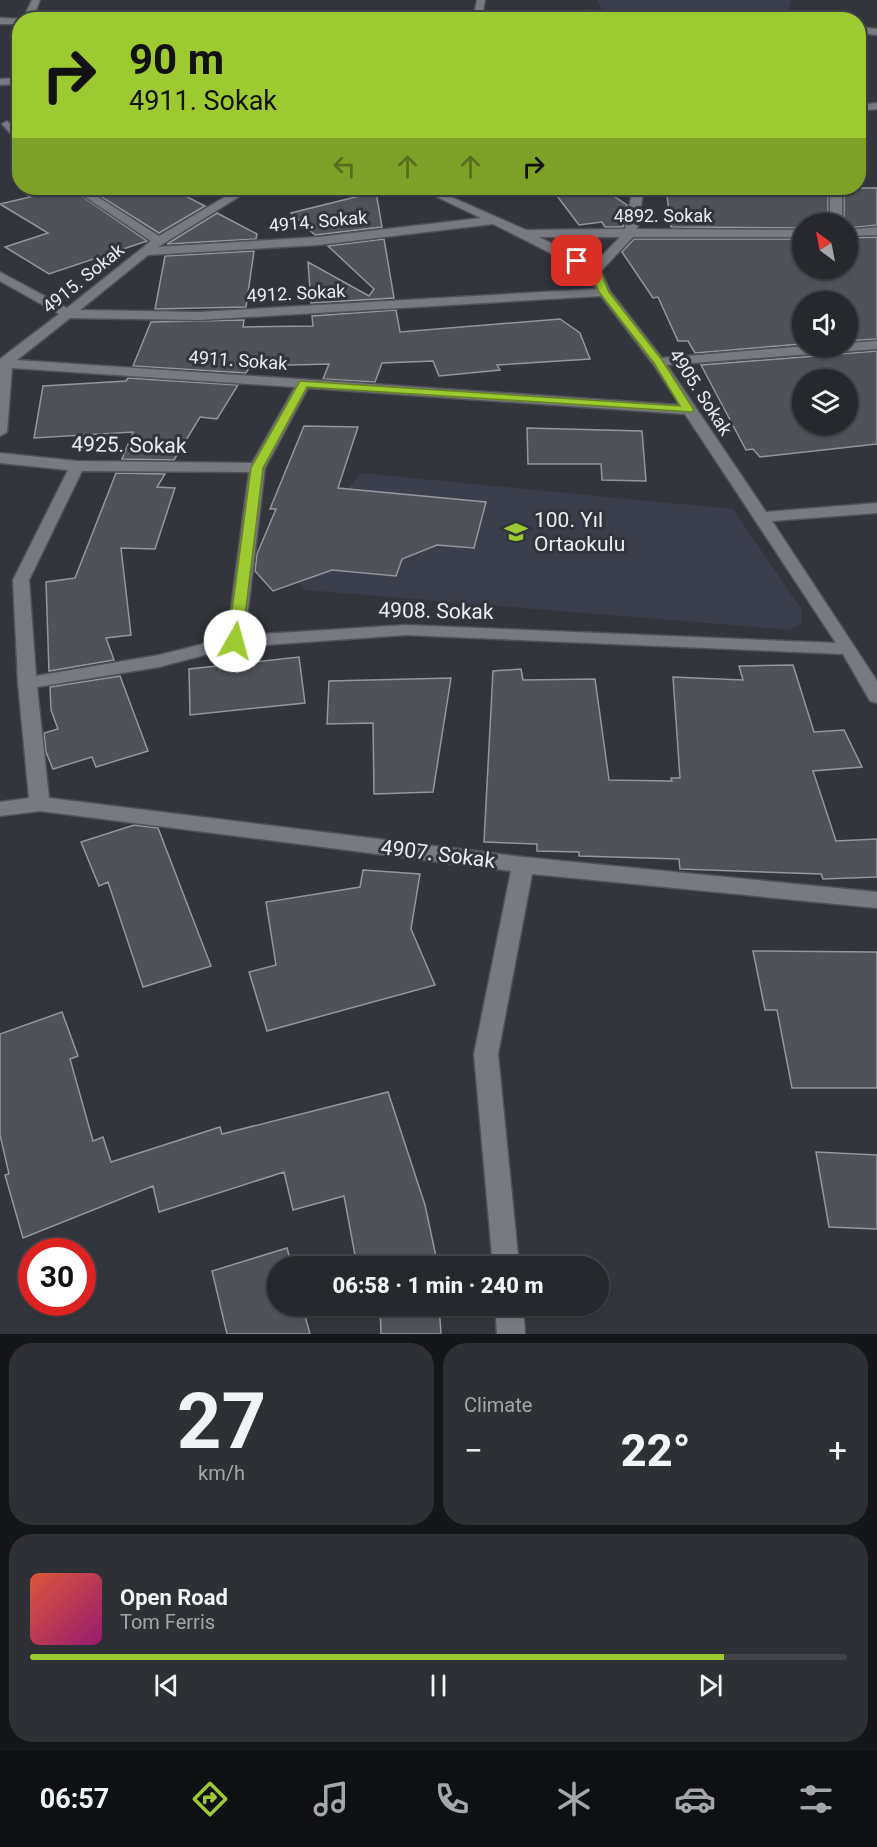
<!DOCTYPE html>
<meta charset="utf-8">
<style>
:root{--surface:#26282d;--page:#2e3035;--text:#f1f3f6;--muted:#a4a6aa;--line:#424449;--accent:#9dca30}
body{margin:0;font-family:Roboto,sans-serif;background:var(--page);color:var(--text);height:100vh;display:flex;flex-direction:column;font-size:22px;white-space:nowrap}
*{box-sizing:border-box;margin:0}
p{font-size:20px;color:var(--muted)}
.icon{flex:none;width:33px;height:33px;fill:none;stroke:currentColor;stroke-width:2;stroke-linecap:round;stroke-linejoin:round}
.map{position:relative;height:1334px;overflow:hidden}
.sheet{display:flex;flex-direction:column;gap:9px;padding:9px;background:#151619;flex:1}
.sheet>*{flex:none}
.guide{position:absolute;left:12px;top:12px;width:854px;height:183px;border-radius:24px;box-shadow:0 2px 4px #0004,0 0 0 2px var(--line);background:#9dca30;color:#111;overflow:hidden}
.needle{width:39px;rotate:328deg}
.tools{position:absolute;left:792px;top:213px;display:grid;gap:12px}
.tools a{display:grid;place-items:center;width:66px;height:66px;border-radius:50%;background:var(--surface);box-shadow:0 2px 4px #0004,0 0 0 2px var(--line);font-size:30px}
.speed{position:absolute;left:18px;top:1238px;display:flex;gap:12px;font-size:30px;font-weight:700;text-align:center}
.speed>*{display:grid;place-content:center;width:78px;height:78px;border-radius:50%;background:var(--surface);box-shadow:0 2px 4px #0004,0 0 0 2px var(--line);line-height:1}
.speed .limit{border:9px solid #d22;background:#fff;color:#111}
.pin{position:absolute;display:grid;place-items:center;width:51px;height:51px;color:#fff;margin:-26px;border-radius:12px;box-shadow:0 3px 9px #0006}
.me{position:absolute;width:66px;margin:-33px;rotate:7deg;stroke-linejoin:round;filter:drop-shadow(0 0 4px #0008)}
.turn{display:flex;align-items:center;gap:21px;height:126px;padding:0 18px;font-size:27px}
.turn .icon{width:78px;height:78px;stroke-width:2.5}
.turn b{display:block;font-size:42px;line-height:51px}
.lanes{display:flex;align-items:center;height:57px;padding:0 18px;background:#0003;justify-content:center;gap:30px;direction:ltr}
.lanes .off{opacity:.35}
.big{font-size:45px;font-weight:800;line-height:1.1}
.sheet .tile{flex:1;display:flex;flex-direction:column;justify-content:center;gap:9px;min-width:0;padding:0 21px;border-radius:24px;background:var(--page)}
.sheet .dial{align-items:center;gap:0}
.dial b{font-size:78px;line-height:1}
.song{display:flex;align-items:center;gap:18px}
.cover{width:72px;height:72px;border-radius:9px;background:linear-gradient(135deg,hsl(10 70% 55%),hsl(320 70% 35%))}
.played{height:6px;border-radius:3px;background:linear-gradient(90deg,var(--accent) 85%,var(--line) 85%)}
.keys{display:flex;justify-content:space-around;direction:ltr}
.heat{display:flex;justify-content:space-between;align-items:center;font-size:33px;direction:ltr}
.sheet .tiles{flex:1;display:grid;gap:9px;grid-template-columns:1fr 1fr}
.tile:last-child{grid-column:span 2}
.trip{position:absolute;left:267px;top:1256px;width:342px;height:60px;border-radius:30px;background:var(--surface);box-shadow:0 2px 4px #0004,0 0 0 2px var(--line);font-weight:800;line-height:60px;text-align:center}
.dock{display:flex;height:96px;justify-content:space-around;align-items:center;background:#0f1012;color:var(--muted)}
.dock .icon{width:42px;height:42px}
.dock .current{color:var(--accent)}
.dock b{font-size:27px;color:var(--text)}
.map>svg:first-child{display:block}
</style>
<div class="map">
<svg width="877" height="1334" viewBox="0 0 877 1334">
<rect width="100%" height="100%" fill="#33353c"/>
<path fill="#3b3e4b" d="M 598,0 L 791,0 L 786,19 L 603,13 Z
M 361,473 L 733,509 L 802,610 L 802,623 L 790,630 L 305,590 L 275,555 L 336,502 Z"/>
<path fill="#50525a" stroke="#94969e" stroke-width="1.5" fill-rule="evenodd" d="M 18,188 L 70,188 L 147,241 L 49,274 L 5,247 L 48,233 L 0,204 L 30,197 Z
M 87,188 L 170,188 L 205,206 L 159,233 Z
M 551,188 L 602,188 L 627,205 L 623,227 L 605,227 L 602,222 L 579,225 Z
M 666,188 L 828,188 L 828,224 L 802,224 L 802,228 L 671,227 Z
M 844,188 L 877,188 L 877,225 L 848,228 L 848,224 L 844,224 Z
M 376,192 L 382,227 L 315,235 L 291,213 Z
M 217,213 L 257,234 L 256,239 L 167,244 Z
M 877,237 L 877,339 L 848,341 L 848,302 L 802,302 L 802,344 L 695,353 L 688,341 L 678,341 L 658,297 L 653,298 L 622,252 L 634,239 L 802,239 L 802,268 L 848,268 L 848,238 Z
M 384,239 L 394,298 L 311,303 L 308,262 L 369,296 L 374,289 L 328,246 Z
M 254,251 L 246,307 L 155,309 L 165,256 Z
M 396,310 L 400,332 L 560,319 L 580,333 L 590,359 L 497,365 L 500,370 L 439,376 L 433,361 L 382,363 L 375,382 L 323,379 L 329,364 L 250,366 L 246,373 L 133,366 L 151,322 L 244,320 L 243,327 L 313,326 L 312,316 Z
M 877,351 L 877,444 L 760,457 L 753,449 L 746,450 L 701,365 ZM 802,380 L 848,380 L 848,424 L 802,424 Z
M 128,378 L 238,385 L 217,419 L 200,417 L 174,460 L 122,459 L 133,432 L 34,438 L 43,386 L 126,381 Z
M 304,426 L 358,427 L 338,488 L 486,502 L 474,548 L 437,545 L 402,559 L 396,576 L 332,570 L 273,591 L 255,571 L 257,554 L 276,509 L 270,509 Z
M 527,428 L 642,431 L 646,481 L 602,480 L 601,464 L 528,464 Z
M 116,473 L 165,474 L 157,487 L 175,488 L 155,549 L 121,548 L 131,635 L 106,638 L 114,660 L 49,671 L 46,582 L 75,578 Z
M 299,657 L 305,703 L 190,715 L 189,669 Z
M 793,665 L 814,732 L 844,730 L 862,767 L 813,771 L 836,841 L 877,839 L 877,877 L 823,879 L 821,874 L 680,869 L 679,859 L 579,856 L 579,852 L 537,851 L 537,844 L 484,842 L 493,671 L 521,669 L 523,680 L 595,679 L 609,780 L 672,781 L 671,778 L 680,778 L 673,677 L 743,680 L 739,666 Z
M 120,676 L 148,751 L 96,767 L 92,757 L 53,769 L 46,752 L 44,733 L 58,729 L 51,710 L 50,687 Z
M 451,678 L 433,792 L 374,794 L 373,723 L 327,724 L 329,681 Z
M 134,825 L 158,828 L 211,966 L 143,987 L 108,882 L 99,886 L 81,842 Z
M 363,870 L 420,874 L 411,929 L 435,985 L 267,1031 L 249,972 L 276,965 L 266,902 L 360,887 Z
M 753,951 L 877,952 L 877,1088 L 792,1088 L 777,1010 L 765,1010 Z
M 62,1012 L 78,1056 L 70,1059 L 93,1141 L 103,1137 L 111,1162 L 220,1127 L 222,1134 L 388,1092 L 425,1205 L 438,1266 L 357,1266 L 344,1196 L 293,1210 L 284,1172 L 159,1212 L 153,1186 L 23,1238 L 5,1175 L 9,1174 L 0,1135 L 0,1034 Z
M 816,1152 L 877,1155 L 877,1229 L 829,1227 Z
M 287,1248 L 292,1266 L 278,1266 L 278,1305 L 302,1305 L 310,1334 L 227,1334 L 212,1271 Z
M 380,1305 L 439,1305 L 441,1334 L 381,1334 Z"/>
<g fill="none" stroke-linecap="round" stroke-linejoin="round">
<g stroke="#515258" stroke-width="3">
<path id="street" d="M 32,0 L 40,0 L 32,20 L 20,20 L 20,24 L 0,24 L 0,18 L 23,19 Z
M 477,0 L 485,0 L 481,20 L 99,20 L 224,14 L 474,15 Z
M 587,11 L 720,17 L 724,20 L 584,16 Z
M 858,27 L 877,29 L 877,35 L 858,33 Z
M 20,78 L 20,84 L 0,85 L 0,79 Z
M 877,103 L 877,109 L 858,111 L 858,105 Z
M 7,121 L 20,133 L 20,144 L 2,124 Z
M 72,188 L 84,188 L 159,236 L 240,188 L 253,188 L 158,247 L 318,237 L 481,218 L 418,188 L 431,188 L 526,230 L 625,229 L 633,188 L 644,188 L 637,229 L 802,230 L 802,237 L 633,237 L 601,271 L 610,291 L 662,358 L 806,346 L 848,346 L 848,343 L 877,341 L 877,349 L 667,365 L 766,512 L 877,503 L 877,513 L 772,521 L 877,681 L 877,703 L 870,701 L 843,654 L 406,635 L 235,647 L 159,667 L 37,687 L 49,798 L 523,857 L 877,892 L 877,908 L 532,874 L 498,1054 L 519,1266 L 493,1266 L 474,1054 L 511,871 L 40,811 L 0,816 L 0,802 L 29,798 L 18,683 L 13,580 L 68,470 L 0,463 L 0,453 L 77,461 L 252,463 L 295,387 L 12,368 L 7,432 L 0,436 L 0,359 L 59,314 L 0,281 L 0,272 L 67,308 L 151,241 ZM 493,224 L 590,273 L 596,289 L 199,312 L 80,310 L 148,255 L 318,245 ZM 539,237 L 620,237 L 593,265 ZM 601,296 L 653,364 L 680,405 L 17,360 L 70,318 L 199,320 ZM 308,388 L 685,414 L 836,643 L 406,625 L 245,635 L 265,468 ZM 82,471 L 249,472 L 227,638 L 159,655 L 36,676 L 29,580 Z
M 830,188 L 842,188 L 842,224 L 830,224 Z
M 877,227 L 877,235 L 848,236 L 848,230 Z
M 495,1305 L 523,1305 L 525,1334 L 497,1334 Z"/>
</g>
<use href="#street" fill="#787a82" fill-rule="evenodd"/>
</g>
<path fill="#9dca30" stroke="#66831f" stroke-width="1.5" d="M 577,258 L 599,269 L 609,292 L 662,360 L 694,410 L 692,412 L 307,387 L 263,468 L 242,641 L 240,644 L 230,644 L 228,641 L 251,468 L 300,381 L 680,406 L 654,363 L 599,292 L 591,272 L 573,261 Z"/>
<defs>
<g id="school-bare" transform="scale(1.8)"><path d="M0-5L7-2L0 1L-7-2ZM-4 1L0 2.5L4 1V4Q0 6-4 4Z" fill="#9dca30" stroke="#33353c" stroke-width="2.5" paint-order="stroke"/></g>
</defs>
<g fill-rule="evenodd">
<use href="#school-bare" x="516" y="532"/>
</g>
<g text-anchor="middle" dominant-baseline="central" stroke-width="6" stroke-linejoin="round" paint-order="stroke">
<g font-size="18" fill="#ebecf0" stroke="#33353c">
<text x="663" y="215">4892. Sokak</text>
<text transform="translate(318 221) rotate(-5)">4914. Sokak</text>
<text transform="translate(83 278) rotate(-39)">4915. Sokak</text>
<text transform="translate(296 293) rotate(-3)">4912. Sokak</text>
<text transform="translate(238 360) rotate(4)">4911. Sokak</text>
<text transform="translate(701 392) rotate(57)">4905. Sokak</text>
</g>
<g font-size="21" fill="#ebecf0" stroke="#33353c">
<text transform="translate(129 445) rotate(1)">4925. Sokak</text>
<text transform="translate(436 611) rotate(1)">4908. Sokak</text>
<text transform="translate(438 854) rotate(7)">4907. Sokak</text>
</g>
<g font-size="21" fill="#ebecf0" stroke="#33353c" text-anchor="start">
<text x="534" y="520">100. Yıl<tspan x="534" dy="24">Ortaokulu</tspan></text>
</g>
</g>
</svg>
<div class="tools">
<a><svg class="needle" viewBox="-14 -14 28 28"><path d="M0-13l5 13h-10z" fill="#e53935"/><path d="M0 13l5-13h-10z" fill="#a4a6aa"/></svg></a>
<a><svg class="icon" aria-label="sound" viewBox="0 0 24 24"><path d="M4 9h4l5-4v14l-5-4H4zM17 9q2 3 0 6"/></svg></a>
<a><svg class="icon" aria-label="layers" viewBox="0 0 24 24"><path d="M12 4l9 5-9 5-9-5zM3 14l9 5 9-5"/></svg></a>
</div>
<div class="speed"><div class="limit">30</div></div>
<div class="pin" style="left:577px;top:261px;background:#d93025"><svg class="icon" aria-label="arrive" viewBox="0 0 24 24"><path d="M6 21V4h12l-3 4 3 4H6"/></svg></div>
<svg class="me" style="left:235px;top:641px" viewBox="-20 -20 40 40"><circle r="19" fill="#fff"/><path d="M0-13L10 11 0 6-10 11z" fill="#9dca30"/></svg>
<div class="trip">06:58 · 1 min · 240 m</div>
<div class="guide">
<div class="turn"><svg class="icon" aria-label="right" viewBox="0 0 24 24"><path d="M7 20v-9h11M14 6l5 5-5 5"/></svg><div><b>90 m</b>4911. Sokak</div></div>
<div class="lanes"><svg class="icon off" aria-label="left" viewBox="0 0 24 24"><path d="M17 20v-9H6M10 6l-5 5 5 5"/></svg><svg class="icon off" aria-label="ahead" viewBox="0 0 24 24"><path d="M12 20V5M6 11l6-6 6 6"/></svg><svg class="icon off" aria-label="ahead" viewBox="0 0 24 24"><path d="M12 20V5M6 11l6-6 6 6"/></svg><svg class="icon" aria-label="right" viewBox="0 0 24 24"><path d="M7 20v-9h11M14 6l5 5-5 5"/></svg></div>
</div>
</div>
<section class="sheet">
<div class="tiles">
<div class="tile dial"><b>27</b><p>km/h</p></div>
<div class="tile"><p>Climate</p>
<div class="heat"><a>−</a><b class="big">22°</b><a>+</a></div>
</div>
<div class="tile">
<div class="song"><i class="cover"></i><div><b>Open Road</b><p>Tom Ferris</p></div></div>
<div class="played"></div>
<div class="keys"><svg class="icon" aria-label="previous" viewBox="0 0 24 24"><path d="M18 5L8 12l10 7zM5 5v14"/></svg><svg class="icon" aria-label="pause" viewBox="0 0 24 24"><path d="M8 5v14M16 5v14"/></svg><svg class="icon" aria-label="next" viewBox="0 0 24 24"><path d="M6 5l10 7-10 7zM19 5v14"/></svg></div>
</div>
</div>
</section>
<nav class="dock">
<b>06:57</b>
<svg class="icon current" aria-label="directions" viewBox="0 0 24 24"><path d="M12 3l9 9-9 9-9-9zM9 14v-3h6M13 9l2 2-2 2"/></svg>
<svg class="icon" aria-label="music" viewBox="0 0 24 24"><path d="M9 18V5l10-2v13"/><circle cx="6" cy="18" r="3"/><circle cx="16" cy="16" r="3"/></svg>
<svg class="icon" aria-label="phone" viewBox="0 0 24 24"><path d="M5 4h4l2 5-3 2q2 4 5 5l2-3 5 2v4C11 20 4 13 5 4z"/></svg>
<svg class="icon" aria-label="climate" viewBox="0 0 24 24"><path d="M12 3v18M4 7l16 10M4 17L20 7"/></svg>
<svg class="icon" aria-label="car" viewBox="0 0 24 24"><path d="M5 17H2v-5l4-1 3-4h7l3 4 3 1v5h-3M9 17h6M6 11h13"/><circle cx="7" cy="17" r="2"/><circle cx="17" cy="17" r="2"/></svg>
<svg class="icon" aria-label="filters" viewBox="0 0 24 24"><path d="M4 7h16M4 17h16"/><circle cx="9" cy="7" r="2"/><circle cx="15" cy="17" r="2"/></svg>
</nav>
